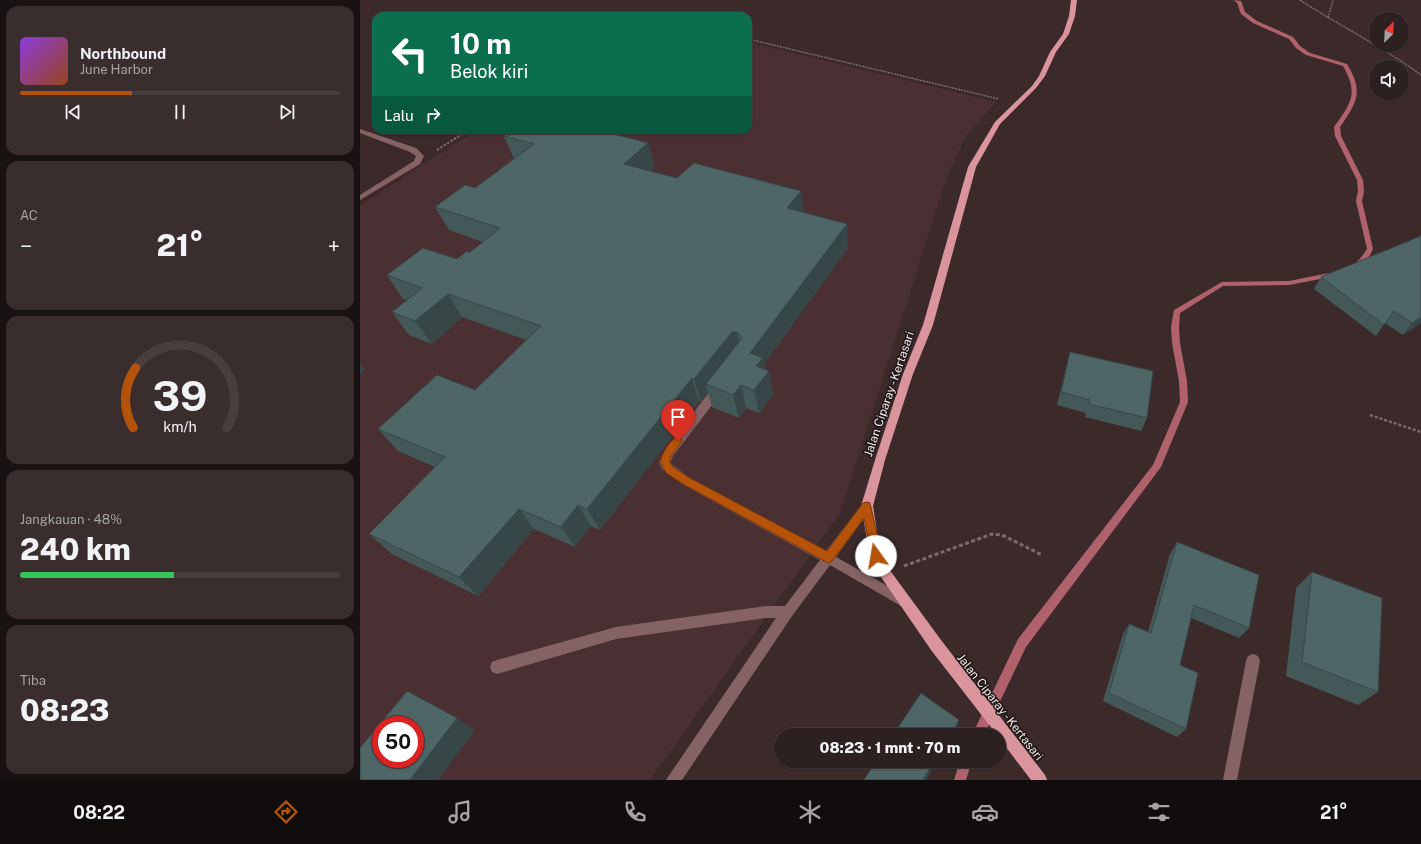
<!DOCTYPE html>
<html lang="id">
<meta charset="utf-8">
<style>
:root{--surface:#2d2020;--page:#392d2d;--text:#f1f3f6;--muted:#a7a3a5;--line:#483e3e;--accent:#b45309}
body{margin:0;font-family:"Public Sans",sans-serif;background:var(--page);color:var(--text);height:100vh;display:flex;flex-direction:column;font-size:15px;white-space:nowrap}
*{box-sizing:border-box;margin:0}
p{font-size:13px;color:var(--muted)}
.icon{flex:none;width:22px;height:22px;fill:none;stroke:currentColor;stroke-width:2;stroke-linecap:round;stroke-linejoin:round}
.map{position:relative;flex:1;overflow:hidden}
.side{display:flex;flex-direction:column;gap:6px;padding:6px;background:#191212;width:360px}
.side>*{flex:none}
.top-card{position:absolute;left:12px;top:12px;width:380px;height:122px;border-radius:12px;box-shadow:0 1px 3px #0004,0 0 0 1px var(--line);background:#0b6e4f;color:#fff;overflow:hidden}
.needle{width:26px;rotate:24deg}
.controls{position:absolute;left:1009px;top:12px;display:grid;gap:8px}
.controls a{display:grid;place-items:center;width:40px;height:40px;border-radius:50%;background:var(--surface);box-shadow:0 1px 3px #0004,0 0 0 1px var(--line);font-size:20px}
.speed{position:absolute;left:12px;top:716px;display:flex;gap:8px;font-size:20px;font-weight:700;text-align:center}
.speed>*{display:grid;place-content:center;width:52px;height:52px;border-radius:50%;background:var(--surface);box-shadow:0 1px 3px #0004,0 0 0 1px var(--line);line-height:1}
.speed .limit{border:6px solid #d22;background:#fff;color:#111}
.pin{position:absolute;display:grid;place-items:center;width:34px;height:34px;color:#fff;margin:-41px -17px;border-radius:50% 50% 50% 0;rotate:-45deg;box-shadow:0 0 4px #0007}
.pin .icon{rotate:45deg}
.me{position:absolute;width:44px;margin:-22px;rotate:347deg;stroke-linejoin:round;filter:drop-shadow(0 0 3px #0008)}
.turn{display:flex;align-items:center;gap:14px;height:84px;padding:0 12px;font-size:18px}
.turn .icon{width:52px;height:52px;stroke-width:2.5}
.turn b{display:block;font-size:28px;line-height:34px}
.then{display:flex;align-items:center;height:38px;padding:0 12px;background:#0003;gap:8px;font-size:15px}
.big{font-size:30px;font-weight:800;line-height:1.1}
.side .tile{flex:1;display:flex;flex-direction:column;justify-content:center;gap:6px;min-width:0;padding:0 14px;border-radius:12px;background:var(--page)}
.side .dial{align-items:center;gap:0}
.dial svg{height:104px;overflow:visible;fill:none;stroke:var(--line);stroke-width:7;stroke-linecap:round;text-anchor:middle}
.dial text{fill:var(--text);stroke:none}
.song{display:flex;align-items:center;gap:12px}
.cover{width:48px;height:48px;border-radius:6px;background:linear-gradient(135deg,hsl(270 70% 55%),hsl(20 70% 35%))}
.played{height:4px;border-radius:2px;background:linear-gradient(90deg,var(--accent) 35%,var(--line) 35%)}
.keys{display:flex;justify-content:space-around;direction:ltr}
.heat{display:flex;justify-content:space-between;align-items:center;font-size:22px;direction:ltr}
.charge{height:6px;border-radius:3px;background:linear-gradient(90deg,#34c759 48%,var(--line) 0)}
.trip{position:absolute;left:414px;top:728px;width:232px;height:40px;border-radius:20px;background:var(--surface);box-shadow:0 1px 3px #0004,0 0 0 1px var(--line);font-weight:800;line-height:40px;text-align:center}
.dock{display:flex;height:64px;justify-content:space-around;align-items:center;background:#120d0d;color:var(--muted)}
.dock .icon{width:28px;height:28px}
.dock .selected{color:var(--accent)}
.dock b{font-size:18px;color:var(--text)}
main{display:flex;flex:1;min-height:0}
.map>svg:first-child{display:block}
</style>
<main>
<section class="side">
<div class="tile">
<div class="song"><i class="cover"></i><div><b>Northbound</b><p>June Harbor</p></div></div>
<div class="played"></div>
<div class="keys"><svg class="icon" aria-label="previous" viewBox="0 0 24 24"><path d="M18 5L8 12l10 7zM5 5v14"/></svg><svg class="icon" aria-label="pause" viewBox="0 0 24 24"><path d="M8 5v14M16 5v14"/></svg><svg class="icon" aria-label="next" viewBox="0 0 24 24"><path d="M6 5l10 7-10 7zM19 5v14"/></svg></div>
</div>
<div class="tile"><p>AC</p>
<div class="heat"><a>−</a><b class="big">21°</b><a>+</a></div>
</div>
<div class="tile dial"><svg viewBox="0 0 100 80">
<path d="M14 69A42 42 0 1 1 86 69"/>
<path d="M14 69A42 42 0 0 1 16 23" stroke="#b45309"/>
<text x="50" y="56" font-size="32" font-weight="700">39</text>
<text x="50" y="72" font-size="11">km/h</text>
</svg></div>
<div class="tile"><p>Jangkauan · 48%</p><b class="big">240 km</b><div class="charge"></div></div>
<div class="tile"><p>Tiba</p><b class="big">08:23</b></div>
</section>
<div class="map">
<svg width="1061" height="780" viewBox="0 0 1061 780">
<rect width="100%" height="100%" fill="#3c2a2b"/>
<path fill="#4a3033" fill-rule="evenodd" d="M 388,42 L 636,102 L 606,136 L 587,176 L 480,513 L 290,780 L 0,780 L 0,205 L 117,130 L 388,130 ZM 21,725 L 55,725 L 55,759 L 21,759 Z"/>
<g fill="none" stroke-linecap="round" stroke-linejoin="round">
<path fill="#af626b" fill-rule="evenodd" d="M 874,0 L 881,1 L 885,12 L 897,21 L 933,37 L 940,46 L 950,53 L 987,64 C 1004,92 997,102 980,127 L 981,136 L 1003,180 L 1004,191 L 1002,201 L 1013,249 C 1009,257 1004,268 994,267 L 993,265 L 1000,259 L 1007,249 L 996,201 L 998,191 L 997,180 L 975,136 L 974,127 C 991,103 999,94 983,66 L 946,55 L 936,48 L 929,39 L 893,23 L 881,14 L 877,3 Z
M 974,272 L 977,274 L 976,276 L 929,285 L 863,286 L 820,313 L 819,327 L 820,343 L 827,381 L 828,402 L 801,467 L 666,647 L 624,735 L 612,735 L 658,639 L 793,465 L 820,402 L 819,381 L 812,343 L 811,327 L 814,310 L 862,282 L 929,281 Z
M 600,761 L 612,761 L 606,780 L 594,780 Z"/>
<path stroke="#7c6b6c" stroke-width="1.5" stroke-dasharray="2 1" stroke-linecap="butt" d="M 940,0 C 980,26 1023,47 1061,75
M 296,16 L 300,16
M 968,18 L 973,0
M 388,39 L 639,99
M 105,132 L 108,130"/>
<path stroke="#7c6b6c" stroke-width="2" stroke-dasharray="2.5 1.5" stroke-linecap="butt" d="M 77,150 L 107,131"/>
<path stroke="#7c6b6c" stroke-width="2.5" stroke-dasharray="3 2" stroke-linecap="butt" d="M 1010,415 L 1061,432"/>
<path stroke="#7c6b6c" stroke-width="3" stroke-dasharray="4 2.5" stroke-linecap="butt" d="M 544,566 L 632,534 L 642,535 L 682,555"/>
<path fill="#856365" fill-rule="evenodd" d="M 0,129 L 56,148 L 64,156 L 60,164 L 0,200 L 0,195 L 54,161 L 56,156 L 50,152 L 0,133 Z
M 358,385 L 362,386 L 363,389 L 362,392 L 313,456 L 310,463 L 330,478 L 466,551 L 503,503 L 507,501 L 511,503 L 513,506 L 511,509 L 476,557 L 549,598 L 551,602 L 549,606 L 545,608 L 541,606 L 470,565 L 432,616 L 322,780 L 306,780 L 416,618 L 405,618 L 256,639 L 137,674 L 132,672 L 130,667 L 132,662 L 137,660 L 256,627 L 405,606 L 425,606 L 460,560 L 322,484 L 302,469 L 299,462 L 305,450 L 354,386 Z
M 893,654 L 898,656 L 900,661 L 877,780 L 863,780 L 886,661 L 888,656 Z"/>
<path fill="#da949b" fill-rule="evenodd" d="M 711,0 L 717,0 L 715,16 L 709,34 L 696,52 L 685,76 L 676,88 L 640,124 L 616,167 L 573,325 L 553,374 L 525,460 L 513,506 L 519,545 L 522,555 L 529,569 L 581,640 L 685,775 L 687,780 L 671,780 L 639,738 L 639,735 L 637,735 L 571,650 L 521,577 L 510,556 L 501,506 L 515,460 L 543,374 L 563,325 L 608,167 L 635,122 L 672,86 L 679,76 L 690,52 L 703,34 L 709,16 Z"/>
</g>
<path fill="#445858" d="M 144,136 L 295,167 L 290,171 L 444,212 L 488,248 L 404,364 L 405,369 L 409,371 L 413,394 L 399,413 L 386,408 L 379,418 L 352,407 L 348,393 L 341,402 L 339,401 L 240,530 L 231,526 L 215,547 L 174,529 L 118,596 L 32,554 L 9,534 L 75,467 L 38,451 L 18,429 L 115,390 L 166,340 L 102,317 L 72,344 L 49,335 L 32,312 L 47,300 L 43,299 L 27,275 L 97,259 L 109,253 L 123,242 L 89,230 L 75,207 L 115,188 L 154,159 Z
M 1061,236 L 1061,323 L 1043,335 L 1025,323 L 1016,336 L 954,289 L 961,277 Z
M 710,352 L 787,418 L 781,431 L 725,417 L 726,413 L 697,405 Z
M 817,542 L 889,628 L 879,638 L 831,618 L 820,665 L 826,729 L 817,737 L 743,701 L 763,634 L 769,624 L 788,632 L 810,554 Z
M 952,572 L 1018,692 L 998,705 L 926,676 L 936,588 Z"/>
<path fill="#374747" d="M 288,143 L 295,167 L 271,187 L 264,164 Z
M 441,191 L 444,214 L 427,208 Z
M 487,224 L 488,248 L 404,364 L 406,374 L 409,371 L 413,394 L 399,413 L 394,390 L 390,353 Z
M 88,294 L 102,317 L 72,344 L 55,321 Z
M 1061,317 L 1061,323 L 1043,335 L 1052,323 Z
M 372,332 L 377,332 L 382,355 L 346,384 L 348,393 L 341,402 L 334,379 Z
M 0,364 L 5,370 L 0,375 Z
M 332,378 L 339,401 L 240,530 L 227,509 Z
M 381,385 L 386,408 L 379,418 L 373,395 Z
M 218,505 L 231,526 L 215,547 L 201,527 Z
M 159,509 L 174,529 L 118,596 L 99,577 Z
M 97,718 L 115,730 L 78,780 L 50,780 Z
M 599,720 L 597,729 L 593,735 L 590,735 Z
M 574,761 L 577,761 L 566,780 L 563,780 Z"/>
<path fill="#4f6666" stroke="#374747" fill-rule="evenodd" d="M 152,130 L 238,130 L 288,143 L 264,164 L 317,178 L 334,163 L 441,191 L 427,208 L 487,224 L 390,353 L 403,358 L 396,366 L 409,371 L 394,390 L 381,385 L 373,395 L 346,384 L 382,338 L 377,332 L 372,332 L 334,379 L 332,378 L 227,509 L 218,505 L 201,527 L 159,509 L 99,577 L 9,534 L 85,457 L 18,429 L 77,375 L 115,390 L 181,326 L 88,294 L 55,321 L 32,312 L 62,288 L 27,275 L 63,248 L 97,259 L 107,251 L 109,253 L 140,228 L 75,207 L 105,185 L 115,188 L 174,144 L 144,136 Z
M 1061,236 L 1061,317 L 1052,323 L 1034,311 L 1024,325 L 961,277 Z
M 710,352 L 793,371 L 787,418 L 729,404 L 730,400 L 701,392 Z
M 817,542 L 899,575 L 889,628 L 834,605 L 820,665 L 838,673 L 826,729 L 749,693 L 769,624 L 791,633 Z
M 952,572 L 1022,598 L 1018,692 L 942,662 Z
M 47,691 L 97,718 L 50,780 L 0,780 L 0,748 ZM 21,725 L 55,725 L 55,759 L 21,759 Z
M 561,693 L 599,720 L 590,735 L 533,735 Z
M 516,761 L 574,761 L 563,780 L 504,780 Z"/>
<path fill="#b45309" stroke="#753606" d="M 318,437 L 321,438 L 322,441 L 310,458 L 310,462 L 313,467 L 330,478 L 467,551 L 503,503 L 507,502 L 510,503 L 522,556 L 520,559 L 516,561 L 512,559 L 511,556 L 504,518 L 472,561 L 468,563 L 323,484 L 306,473 L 300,462 C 302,454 309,440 318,437 Z"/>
<g text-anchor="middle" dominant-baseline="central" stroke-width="3" stroke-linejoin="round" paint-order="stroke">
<g font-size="12" fill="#f5e8e9" stroke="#1d1515">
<text transform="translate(529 394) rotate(-71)">Jalan Ciparay - Kertasari</text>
<text transform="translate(640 707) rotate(52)">Jalan Ciparay - Kertasari</text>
</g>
</g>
</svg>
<div class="controls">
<a><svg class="needle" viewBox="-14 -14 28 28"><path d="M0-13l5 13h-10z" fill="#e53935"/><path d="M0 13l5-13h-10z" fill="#a7a3a5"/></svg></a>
<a><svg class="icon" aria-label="sound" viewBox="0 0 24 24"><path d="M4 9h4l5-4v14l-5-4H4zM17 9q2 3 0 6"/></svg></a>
</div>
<div class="speed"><div class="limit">50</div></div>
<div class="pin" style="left:318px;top:441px;background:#d93025"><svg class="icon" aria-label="arrive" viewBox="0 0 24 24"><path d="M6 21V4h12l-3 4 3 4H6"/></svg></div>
<svg class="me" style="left:516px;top:556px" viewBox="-20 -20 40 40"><circle r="19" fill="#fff"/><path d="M0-13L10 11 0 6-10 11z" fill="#b45309"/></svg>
<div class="trip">08:23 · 1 mnt · 70 m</div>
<div class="top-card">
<div class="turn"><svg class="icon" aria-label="left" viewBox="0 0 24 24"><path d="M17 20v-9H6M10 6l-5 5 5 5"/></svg><div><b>10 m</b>Belok kiri</div></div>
<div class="then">Lalu<svg class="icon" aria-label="right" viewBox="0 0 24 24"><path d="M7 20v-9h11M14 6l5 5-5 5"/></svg></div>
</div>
</div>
</main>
<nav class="dock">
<b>08:22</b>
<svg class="icon selected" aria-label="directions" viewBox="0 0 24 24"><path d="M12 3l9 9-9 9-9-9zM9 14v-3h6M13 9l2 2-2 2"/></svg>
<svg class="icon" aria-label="music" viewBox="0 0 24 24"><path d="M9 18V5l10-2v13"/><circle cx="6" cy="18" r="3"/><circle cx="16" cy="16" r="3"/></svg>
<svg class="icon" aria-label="phone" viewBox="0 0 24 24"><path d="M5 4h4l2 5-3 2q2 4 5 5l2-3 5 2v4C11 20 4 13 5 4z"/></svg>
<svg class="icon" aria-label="climate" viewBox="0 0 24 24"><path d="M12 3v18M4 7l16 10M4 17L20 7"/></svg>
<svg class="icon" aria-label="car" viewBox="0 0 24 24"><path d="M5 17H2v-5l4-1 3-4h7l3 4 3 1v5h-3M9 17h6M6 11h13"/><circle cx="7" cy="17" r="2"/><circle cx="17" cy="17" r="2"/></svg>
<svg class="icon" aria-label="filters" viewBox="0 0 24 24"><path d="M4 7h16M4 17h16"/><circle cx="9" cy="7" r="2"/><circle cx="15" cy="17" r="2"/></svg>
<b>21°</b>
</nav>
